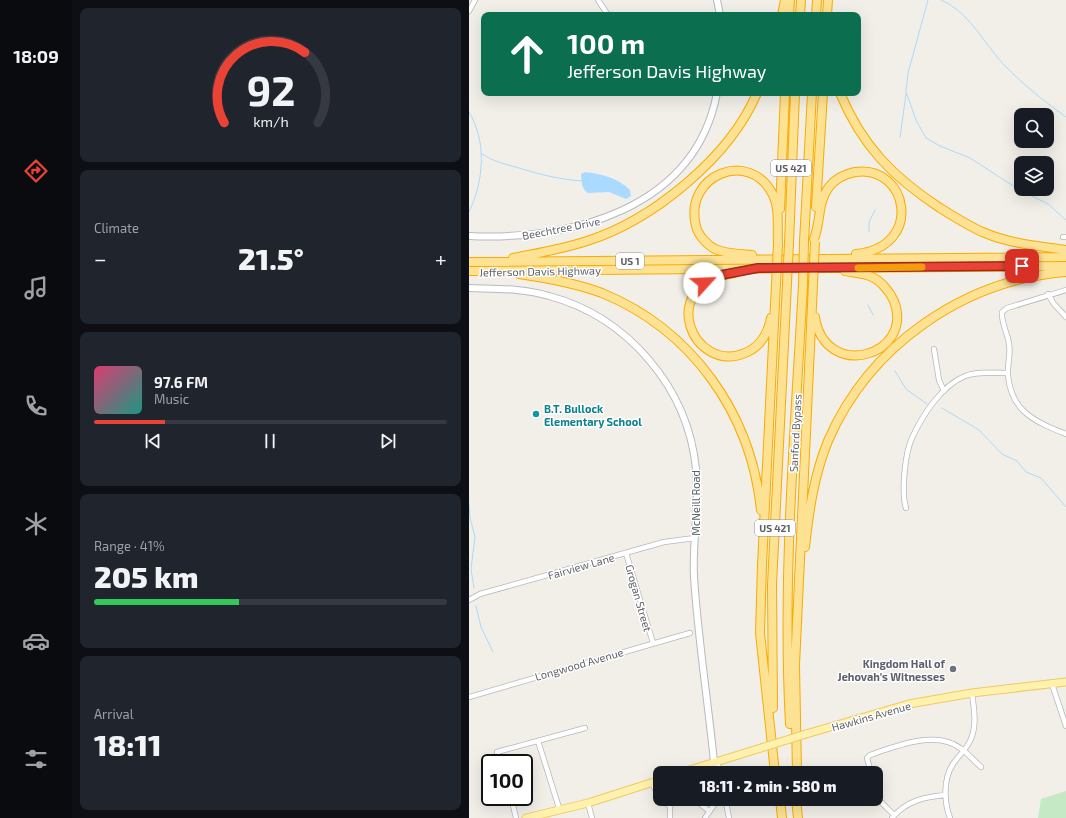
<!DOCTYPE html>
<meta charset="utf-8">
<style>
:root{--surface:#171b24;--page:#20242c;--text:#f1f3f6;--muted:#9ea1a6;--line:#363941;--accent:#ea4335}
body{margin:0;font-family:"Exo 2",sans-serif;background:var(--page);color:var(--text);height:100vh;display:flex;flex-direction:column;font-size:15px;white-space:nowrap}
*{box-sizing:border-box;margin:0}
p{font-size:13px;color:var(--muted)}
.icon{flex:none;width:22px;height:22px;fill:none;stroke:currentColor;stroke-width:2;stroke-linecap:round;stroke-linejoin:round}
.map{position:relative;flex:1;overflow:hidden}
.side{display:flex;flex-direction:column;gap:8px;padding:8px;background:#0d0f14;width:397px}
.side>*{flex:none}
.banner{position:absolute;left:12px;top:12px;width:380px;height:84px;border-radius:8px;box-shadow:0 4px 16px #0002;background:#0b6e4f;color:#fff;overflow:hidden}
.tools{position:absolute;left:545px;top:108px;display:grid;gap:8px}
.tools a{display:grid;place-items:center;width:40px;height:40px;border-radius:8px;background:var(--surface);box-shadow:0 4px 16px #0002;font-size:20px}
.speed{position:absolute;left:12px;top:754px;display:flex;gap:8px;font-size:20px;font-weight:700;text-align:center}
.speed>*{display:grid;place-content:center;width:52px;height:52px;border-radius:50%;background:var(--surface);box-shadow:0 4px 16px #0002;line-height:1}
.speed .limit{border:2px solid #111;border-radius:6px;background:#fff;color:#111}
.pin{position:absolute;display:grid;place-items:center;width:34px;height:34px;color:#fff;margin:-17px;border-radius:8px;box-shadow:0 2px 6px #0006}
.me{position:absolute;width:44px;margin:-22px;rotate:65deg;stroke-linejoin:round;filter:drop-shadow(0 0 3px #0008)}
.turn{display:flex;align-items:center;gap:14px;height:84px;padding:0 20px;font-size:18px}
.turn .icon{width:52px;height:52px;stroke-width:2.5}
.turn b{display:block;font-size:28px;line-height:34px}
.big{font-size:30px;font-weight:800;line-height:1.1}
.side .tile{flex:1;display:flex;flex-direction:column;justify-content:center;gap:6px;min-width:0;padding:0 14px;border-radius:8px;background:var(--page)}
.side .dial{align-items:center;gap:0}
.dial svg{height:104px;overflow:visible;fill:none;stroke:var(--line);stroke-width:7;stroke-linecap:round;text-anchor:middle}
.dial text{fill:var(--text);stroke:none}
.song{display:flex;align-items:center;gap:12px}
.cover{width:48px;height:48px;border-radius:6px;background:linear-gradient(135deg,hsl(340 70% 55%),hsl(170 70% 35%))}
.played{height:4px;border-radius:2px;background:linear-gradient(90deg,var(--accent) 20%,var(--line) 20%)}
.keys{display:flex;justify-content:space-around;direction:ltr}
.heat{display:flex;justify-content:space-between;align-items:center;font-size:22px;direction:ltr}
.charge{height:6px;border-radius:3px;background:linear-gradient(90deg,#34c759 41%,var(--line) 0)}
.trip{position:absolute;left:184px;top:766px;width:230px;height:40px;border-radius:8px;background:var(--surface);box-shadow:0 4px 16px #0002;font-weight:800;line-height:40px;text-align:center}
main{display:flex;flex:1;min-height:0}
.tabs{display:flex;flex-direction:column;width:72px;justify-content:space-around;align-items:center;background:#090b0e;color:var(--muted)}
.tabs .icon{width:28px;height:28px}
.tabs .selected{color:var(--accent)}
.tabs b{font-size:18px;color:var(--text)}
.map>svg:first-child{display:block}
</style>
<main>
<nav class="tabs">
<b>18:09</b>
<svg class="icon selected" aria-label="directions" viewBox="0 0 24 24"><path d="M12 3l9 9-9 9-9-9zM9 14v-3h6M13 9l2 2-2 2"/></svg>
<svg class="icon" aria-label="music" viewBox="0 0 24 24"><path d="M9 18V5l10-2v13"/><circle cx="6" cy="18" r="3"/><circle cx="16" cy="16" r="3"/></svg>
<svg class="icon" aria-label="phone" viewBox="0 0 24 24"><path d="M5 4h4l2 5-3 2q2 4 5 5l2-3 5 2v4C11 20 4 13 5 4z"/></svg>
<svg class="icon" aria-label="climate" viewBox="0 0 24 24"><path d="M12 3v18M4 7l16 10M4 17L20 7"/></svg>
<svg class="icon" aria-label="car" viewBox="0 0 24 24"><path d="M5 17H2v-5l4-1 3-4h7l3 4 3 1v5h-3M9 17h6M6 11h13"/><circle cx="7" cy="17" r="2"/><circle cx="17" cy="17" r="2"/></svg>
<svg class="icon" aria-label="filters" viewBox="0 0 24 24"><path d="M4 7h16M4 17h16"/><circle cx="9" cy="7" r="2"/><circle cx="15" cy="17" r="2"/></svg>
</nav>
<section class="side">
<div class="tile dial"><svg viewBox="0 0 100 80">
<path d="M14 69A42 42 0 1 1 86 69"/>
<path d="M14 69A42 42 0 0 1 76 15" stroke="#ea4335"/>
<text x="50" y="56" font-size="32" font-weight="700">92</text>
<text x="50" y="72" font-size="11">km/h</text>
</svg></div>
<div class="tile"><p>Climate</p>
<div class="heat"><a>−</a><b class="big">21.5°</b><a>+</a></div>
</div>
<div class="tile">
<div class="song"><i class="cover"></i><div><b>97.6 FM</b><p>Music</p></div></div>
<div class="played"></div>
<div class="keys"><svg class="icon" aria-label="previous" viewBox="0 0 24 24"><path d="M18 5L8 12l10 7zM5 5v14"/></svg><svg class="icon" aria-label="pause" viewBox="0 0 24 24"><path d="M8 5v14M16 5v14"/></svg><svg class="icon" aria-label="next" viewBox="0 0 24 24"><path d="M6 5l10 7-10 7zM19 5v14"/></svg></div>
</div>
<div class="tile"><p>Range · 41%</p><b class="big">205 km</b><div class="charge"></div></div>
<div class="tile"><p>Arrival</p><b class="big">18:11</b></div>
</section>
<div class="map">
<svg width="597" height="818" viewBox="0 0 597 818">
<rect width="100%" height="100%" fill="#f1efe8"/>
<path fill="#c5e8c5" d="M 597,791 L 597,818 L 569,818 L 572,799 Z"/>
<path fill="#aadaff" d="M 116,172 C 133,174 149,178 161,190 L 162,196 L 157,199 L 140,192 L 119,193 C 112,189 113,181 112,174 Z"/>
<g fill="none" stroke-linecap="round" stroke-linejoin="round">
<path stroke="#aadaff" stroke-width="1" d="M 472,0 C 502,13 516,46 538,68 C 556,86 576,102 597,117
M 437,91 L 439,73 L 459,0
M 437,92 L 447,120 L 457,138 L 471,146 L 501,158 L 549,189 L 579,204 L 597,220
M 0,112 C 18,142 15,181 0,212
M 431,137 L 437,94
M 13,154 C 25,162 36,164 50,168 C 73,175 89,179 113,181
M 400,232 L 400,222 L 406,210
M 399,305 L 404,315
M 426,371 L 437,389 L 458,404
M 473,408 L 510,430 L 533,454 L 548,461 L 557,472 L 572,478 L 597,507
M 0,504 L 1,518 L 6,537 L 2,569 L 5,588
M 7,606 L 12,627 L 24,652"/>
<g stroke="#b5b8bc" stroke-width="6">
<path id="street" d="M 129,0 L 139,15
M 0,11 L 6,0
M 594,237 L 597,237
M 597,290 L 538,308 L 533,312 C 532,323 539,334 540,344 C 542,355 538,365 539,375 C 542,412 567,422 597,434
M 579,294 L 585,304 L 597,317
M 465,349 L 470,380 L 475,391
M 437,508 C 432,492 436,453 443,438 C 453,416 472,386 496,376 C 509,371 525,373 539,373
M 157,553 L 184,643
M 0,600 L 11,594 L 195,542 L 226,538
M 583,684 L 597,726
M 0,697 L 221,633
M 69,741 L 91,811
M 248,762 L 251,773
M 31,763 L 28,752 L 116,728
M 243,763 L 246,773
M 402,773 L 398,758 L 401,755 C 427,746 467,730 491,748 C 499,753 505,761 512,767
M 183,782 L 191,800 L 201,806
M 407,794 L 410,800 L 425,815
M 42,797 L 47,818
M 225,799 L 240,811
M 250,799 L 256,802 L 261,799
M 257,802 L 260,818
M 119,803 L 123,818
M 201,818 L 201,806 L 208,799
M 236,818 L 249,799
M 423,818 C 437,801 455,797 476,795
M 481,818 C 475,802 474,779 484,764 C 489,756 498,749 502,739 C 508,724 505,709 503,693"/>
</g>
<g stroke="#b6babf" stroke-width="8">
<path id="secondary" d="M 248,0 L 251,15
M 0,236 C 102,241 226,209 248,93
M 0,288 C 27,289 54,288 80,296 C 159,317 219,388 227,469 C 231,505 223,541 225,577 C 229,639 239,701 245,762"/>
</g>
<g stroke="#f2c960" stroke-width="9">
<path id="primary" d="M 337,734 L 440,704 L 503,693 L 597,682
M 211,773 L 292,748
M 57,818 L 119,803 L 191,780"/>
</g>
<g stroke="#f9ab00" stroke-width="10">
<path id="highway" d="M 313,15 L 316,0
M 320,15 L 321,0
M 331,15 L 332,0
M 347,15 L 348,0
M 358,15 L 359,0
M 371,93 C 393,146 424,177 471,208 C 486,217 501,227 516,233 C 542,244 570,246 597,250
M 347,207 L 354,93
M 311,209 L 316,93
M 345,239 C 352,222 348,203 360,187 C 366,179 376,174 386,172 C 439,164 456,247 387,254
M 335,242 L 343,93
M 320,243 L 326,93
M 283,255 C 271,254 257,254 246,249 C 238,245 229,235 227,226 C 214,175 281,148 304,195 C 311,209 308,229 309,244
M 44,258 C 69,253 94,249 118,241 C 184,220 261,157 288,93
M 0,262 L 597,257
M 0,271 L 597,266
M 266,273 C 185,284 224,375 276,353 C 291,347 299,333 302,318
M 50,274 C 78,278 106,283 133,293 C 223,330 282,413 292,510
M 346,317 C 356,382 446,356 425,301 C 421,292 412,281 403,277 C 394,273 384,273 376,271
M 336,547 C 340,511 345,475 359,441 C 400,346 494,280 597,272
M 304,708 L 303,585 L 318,283
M 321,724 C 313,578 326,431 334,285
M 306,773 L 291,633 L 293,565 L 307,284
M 328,773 L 326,665 L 344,284
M 311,799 L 313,818
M 327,799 L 329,818"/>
</g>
<use href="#street" stroke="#fff" stroke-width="4.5"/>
<use href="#secondary" stroke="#fff" stroke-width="6"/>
<use href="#primary" stroke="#fff2af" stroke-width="7"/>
<use href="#highway" stroke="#fde293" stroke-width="8"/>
<g stroke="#f2c960" stroke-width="9" stroke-linecap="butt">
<path id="primary-bridge" d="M 292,748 L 337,734"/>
</g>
<g stroke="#f9ab00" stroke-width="10" stroke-linecap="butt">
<path id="highway-bridge" d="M 318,283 L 320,243
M 307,284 L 309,244
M 344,284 L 346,242
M 334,285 L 335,242"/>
</g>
<use href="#primary-bridge" stroke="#fff2af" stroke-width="7"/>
<use href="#highway-bridge" stroke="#fde293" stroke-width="8"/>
</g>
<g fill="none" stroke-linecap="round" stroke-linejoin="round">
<g stroke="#982c22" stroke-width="10">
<path id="route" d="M 235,283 L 252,275 L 289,268 L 553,266"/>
</g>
<use href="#route" stroke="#ea4335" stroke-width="7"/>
<path stroke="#f59e0b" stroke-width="7" d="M 389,268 L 453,267"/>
</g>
<circle fill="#0f9aa8" stroke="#fff" stroke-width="1.5" cx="67" cy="414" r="4"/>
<circle fill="#6b7280" stroke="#fff" stroke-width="1.5" cx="484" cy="669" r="4"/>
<g text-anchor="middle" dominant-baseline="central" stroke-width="3" stroke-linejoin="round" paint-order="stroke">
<g fill="#fff" stroke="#8f9295" stroke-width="1">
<rect x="302" y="160" width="40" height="16" rx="3"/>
<rect x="147" y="253" width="28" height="16" rx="3"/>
<rect x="286" y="520" width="40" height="16" rx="3"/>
</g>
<g font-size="10" font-weight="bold" fill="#5f6368">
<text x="322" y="168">US 421</text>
<text x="161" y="261">US 1</text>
<text x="306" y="528">US 421</text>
</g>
<g font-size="11" fill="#5f6368" stroke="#fff">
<text transform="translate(92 228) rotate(-11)">Beechtree Drive</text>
<text transform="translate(71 271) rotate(-1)">Jefferson Davis Highway</text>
<text transform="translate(326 433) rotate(-87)">Sanford Bypass</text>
<text transform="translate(226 503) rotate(-90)">McNeill Road</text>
<text transform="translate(112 566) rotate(-16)">Fairview Lane</text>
<text transform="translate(170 598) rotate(74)">Grogan Street</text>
<text transform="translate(110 664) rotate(-16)">Longwood Avenue</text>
<text transform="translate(402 716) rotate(-16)">Hawkins Avenue</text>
</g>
<g font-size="11" font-weight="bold" fill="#0d838f" stroke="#fff" text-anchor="start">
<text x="75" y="408">B.T. Bullock<tspan x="75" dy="13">Elementary School</tspan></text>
</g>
<g font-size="11" font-weight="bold" fill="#5b616d" stroke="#fff" text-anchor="end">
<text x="476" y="663">Kingdom Hall of<tspan x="476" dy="13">Jehovah’s Witnesses</tspan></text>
</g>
</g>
</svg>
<div class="tools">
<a><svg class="icon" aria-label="search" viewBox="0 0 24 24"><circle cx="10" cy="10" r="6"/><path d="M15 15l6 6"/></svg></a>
<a><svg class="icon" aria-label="layers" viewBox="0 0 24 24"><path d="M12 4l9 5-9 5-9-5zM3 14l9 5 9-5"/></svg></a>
</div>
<div class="speed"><div class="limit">100</div></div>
<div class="pin" style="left:553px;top:266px;background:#d93025"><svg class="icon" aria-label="arrive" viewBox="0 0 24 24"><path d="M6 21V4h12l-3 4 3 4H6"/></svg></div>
<svg class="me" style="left:235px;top:283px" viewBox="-20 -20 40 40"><circle r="19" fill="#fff"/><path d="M0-13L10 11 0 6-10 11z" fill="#ea4335"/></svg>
<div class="trip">18:11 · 2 min · 580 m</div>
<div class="banner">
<div class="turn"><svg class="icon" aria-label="ahead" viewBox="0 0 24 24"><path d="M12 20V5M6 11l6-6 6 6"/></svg><div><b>100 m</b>Jefferson Davis Highway</div></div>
</div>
</div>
</main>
